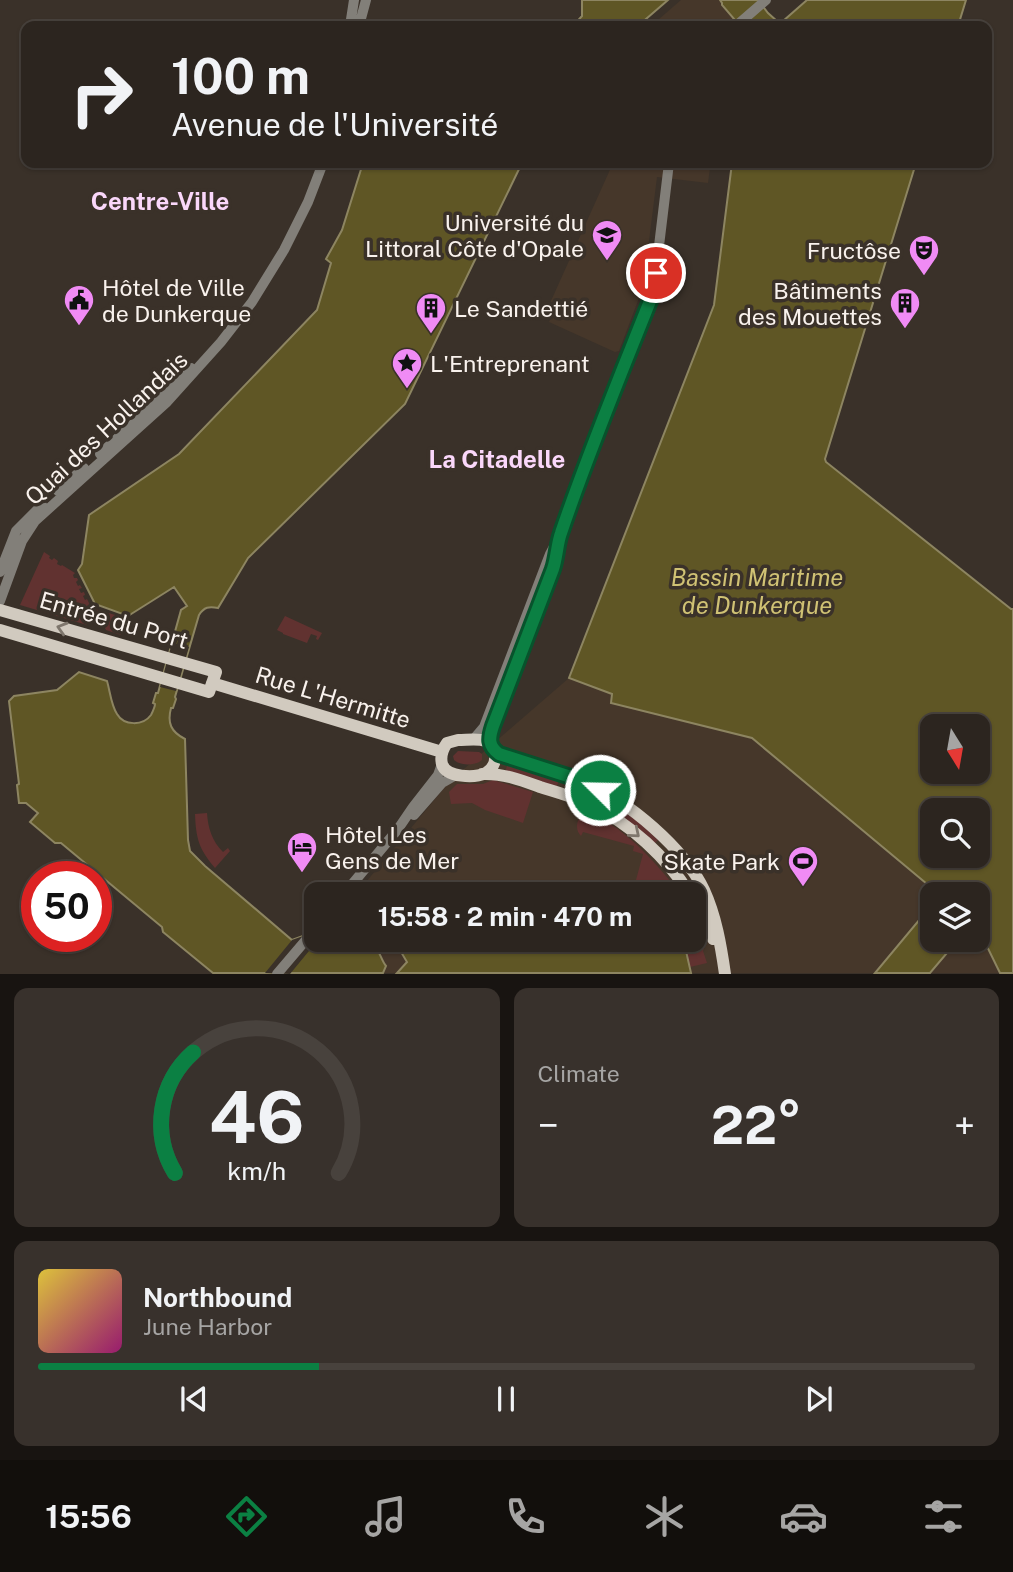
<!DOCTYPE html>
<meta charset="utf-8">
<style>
:root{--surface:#2c251f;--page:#38312c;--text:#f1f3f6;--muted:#a6a5a4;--line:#48423d;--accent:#0b8043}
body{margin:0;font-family:"Public Sans",sans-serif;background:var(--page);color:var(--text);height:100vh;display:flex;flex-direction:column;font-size:26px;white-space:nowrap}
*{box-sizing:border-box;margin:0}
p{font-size:23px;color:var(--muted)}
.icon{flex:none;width:38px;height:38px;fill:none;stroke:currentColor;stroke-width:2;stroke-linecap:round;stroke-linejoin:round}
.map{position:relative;height:974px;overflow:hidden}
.panel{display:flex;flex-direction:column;gap:14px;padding:14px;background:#181411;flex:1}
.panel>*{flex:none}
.banner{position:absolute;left:21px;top:21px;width:971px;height:147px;border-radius:14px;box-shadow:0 2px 5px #0004,0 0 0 2px var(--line);background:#2c251f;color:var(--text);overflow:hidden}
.needle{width:46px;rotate:169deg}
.controls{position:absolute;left:920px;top:714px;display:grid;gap:14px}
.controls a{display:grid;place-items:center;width:70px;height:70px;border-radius:14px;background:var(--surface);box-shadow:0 2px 5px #0004,0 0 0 2px var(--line);font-size:35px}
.speed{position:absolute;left:21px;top:861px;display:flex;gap:14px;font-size:35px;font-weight:700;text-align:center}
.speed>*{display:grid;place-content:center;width:91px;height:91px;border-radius:50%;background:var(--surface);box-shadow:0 2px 5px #0004,0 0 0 2px var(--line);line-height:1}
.speed .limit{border:10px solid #d22;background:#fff;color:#111}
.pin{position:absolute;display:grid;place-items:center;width:60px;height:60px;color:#fff;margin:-30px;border:4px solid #fff;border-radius:50%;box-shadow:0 2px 7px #0007}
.me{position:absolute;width:77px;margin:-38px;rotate:293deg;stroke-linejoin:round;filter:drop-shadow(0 0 5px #0008)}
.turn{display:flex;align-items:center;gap:24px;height:147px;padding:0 35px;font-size:32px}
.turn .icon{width:91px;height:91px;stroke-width:2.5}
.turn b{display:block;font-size:49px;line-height:60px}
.big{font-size:52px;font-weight:700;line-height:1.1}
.panel .tile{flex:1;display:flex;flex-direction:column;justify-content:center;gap:10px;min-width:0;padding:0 24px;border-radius:14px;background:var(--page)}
.panel .dial{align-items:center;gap:0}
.dial svg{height:182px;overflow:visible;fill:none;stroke:var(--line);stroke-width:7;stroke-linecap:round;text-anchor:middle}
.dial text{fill:var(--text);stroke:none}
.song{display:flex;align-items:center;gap:21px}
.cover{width:84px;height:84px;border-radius:10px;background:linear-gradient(135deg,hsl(50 70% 55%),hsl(320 70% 35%))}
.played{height:7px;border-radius:4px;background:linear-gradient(90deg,var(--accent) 30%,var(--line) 30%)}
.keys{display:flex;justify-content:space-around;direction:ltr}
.heat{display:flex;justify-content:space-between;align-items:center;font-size:38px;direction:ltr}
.panel .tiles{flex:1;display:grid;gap:14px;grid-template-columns:1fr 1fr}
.tile:last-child{grid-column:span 2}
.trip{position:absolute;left:304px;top:882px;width:402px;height:70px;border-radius:14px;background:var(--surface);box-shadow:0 2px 5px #0004,0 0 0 2px var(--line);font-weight:700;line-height:70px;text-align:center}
.tab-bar{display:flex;height:112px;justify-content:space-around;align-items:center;background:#120f0c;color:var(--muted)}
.tab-bar .icon{width:49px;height:49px}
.tab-bar .current{color:var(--accent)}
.tab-bar b{font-size:32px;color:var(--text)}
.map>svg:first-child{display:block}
</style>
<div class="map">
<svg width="1013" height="974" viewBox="0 0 1013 974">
<rect width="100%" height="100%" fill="#3a3129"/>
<path fill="#46372a" d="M 681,0 L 755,0 L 733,19 L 734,26 L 651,26 Z
M 613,163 L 724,163 L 721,163 L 720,169 L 710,168 L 708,183 L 657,177 L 645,273 L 640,286 L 642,290 L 619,351 L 615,352 L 549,322 L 552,315 L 546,312 Z
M 569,678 L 612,694 L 611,703 L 752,738 L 939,894 L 933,894 L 933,940 L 978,940 L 978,928 L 1000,973 L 691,973 L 686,951 L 680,940 L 695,940 L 695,894 L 356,894 L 450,781 Z
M 364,940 L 394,940 L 408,962 L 397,973 L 383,973 L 386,966 L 378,950 L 373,945 Z"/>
<path fill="#613230" d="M 44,552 L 50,556 L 49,558 L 52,560 L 54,558 L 58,561 L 57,564 L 61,566 L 62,565 L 75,573 L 73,575 L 74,578 L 77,578 L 78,580 L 76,582 L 78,586 L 80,585 L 82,588 L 79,589 L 81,593 L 84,592 L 85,595 L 83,596 L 85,600 L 87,599 L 92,609 L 87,625 L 20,605 Z
M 95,609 L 122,617 L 125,624 L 121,635 L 106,630 Z
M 285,616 L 322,633 L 318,640 L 316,639 L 317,636 L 311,634 L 307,643 L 283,634 L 283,633 L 277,630 Z
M 458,751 L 479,752 L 482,754 L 482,760 C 476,766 460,766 454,760 L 453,756 Z
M 509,760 L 560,777 L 556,789 L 505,772 Z
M 493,780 L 533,792 L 523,823 L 485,810 L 472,803 L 451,804 L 449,792 L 457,784 L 483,784 Z
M 586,789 L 619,804 L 658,840 L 655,843 L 583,795 L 584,791 Z
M 584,812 C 594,812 601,818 609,823 C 635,840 655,862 674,886 L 675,894 L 670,894 L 671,889 L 636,880 L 643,854 L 633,851 L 634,846 L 583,832 L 581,836 C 574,829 577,819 584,812 Z
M 207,813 C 208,828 212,841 223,852 L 228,848 L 230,851 L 215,868 C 199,849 196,839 195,814 Z
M 695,916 L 706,943 L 703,951 L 707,963 L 690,967 L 686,951 L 680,940 L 695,940 Z"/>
<path fill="#5f5625" stroke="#8d8561" stroke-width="2" fill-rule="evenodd" d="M 582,0 L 668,0 L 639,25 L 624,26 L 573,26 L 582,16 Z
M 720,0 L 758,0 L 768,13 L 778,22 L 783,21 L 807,0 L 966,0 L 958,26 L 740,26 L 722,5 L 722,3 Z
M 363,163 L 522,163 L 405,404 L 248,558 L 218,608 C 209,606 204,607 199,615 L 175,697 L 176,699 L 173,708 L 171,708 C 167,723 171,732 185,739 L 188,840 L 190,851 L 205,866 L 292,940 L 317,931 L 317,940 C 333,940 362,935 374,946 C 380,951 381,960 386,966 L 383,973 L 213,973 L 163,932 L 162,927 L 61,843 L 55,843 L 30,822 L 38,813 L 26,803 L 19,803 L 17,785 L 19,784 L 9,701 L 14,696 L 57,690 L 79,672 L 107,681 C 110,691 111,705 117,714 C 124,726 143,726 151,715 C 152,713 155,706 155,704 L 153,703 L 156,693 L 158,693 L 181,610 L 187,606 L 174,587 L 128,616 L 95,604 L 78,570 L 82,564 L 89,515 L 179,454 L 317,310 L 331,263 L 326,259 L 342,230 Z
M 732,163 L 916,163 L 825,459 L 826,462 L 1011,609 L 1013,609 L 1013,973 L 1000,973 L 978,928 L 978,894 L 939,894 L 752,738 L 611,703 L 612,694 L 569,678 L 714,305 ZM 978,726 L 978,772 L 933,772 L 933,726 ZM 978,810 L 978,856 L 933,856 L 933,810 Z
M 933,910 L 933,940 L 958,940 L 930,973 L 875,973 L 920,919 Z
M 394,940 L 650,940 L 666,944 L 668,940 L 680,940 L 686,951 L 691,973 L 397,973 L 407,962 Z"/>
<path fill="#3a3129" d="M 172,643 L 189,647 L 176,691 L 160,687 Z
M 317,931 L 318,940 L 290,974 L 265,973 L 292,940 Z"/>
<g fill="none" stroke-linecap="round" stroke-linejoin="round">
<path stroke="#827f79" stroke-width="10" d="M 350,26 L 354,0
M 359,26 L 366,0
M 736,26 L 766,0
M 100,454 L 150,409 L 191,368
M 58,491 L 84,468
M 0,572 L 16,531 L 42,505
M 0,601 L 22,541 L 35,521 L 167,402 L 221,342 L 252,302 L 284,250 L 308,202 L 323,163
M 473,740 L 484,727 L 550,554 L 559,537 L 652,296 L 655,279 L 669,163
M 490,744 L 493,726 L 553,569 L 559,544
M 414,815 L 442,783 L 456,775
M 344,894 L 398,829 L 413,807 L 438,775 L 442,764
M 277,974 L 317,927"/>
<path stroke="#d1cabf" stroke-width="12" d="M 0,610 L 216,672 L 209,692 L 0,630
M 212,683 L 442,752
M 458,740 C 467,740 478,738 486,741 C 499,747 498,766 486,773 C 475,778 446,778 442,764 C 440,756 442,750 447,743 Z
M 494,750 L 504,756 C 531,765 559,772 586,783 C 628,801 684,848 704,890 C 716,916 721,946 725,974
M 482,774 C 503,773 521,780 540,787 C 557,792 575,797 591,805 C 631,824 666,857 690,894
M 695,902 L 713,939"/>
</g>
<defs><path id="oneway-chevron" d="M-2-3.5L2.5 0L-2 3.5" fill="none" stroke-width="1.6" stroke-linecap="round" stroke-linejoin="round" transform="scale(1.75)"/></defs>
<g stroke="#7e766c">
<use href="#oneway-chevron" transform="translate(62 628) rotate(-163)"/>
<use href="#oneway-chevron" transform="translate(635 833) rotate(40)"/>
</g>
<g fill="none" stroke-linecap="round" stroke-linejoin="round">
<g stroke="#07532c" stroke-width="18">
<path id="route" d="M 600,790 L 577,779 L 499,754 C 488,746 489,738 493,726 L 553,569 C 557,557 557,544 561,533 C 588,453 621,374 652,296 L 656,273"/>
</g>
<use href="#route" stroke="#0b8043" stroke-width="12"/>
</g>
<defs>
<g id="university-pin" transform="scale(1.575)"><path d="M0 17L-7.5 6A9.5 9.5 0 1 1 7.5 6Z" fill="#f08bf5" stroke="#3a3129"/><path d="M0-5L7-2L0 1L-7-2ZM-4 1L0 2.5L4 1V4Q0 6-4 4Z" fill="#111"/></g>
<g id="theatre-pin" transform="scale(1.575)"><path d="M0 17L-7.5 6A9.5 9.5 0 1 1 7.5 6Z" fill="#f08bf5" stroke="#3a3129"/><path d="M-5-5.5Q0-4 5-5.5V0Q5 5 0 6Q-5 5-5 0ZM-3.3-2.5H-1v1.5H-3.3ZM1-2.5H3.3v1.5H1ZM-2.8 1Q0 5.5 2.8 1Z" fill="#111"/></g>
<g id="civic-pin" transform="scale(1.575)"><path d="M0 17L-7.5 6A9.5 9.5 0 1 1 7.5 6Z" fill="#f08bf5" stroke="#3a3129"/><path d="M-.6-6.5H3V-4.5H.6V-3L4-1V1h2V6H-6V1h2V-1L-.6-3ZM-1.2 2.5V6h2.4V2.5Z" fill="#111"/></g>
<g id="building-pin" transform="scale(1.575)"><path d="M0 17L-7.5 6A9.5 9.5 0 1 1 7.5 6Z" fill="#f08bf5" stroke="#3a3129"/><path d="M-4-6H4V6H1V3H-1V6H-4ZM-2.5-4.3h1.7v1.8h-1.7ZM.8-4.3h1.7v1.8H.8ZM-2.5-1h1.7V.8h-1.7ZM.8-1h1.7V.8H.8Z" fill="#111"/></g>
<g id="sight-pin" transform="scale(1.575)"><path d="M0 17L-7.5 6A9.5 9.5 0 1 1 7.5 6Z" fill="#f08bf5" stroke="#3a3129"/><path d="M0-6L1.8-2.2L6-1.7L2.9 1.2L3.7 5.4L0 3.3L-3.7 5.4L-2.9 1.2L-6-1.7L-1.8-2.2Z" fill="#111"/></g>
<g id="hotel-pin" transform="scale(1.575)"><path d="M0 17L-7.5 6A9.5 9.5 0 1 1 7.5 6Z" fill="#f08bf5" stroke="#3a3129"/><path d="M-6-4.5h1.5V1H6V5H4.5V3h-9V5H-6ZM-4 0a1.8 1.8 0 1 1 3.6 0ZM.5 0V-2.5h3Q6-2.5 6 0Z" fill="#111"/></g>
<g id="stadium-pin" transform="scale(1.575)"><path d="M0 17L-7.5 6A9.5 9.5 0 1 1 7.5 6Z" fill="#f08bf5" stroke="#3a3129"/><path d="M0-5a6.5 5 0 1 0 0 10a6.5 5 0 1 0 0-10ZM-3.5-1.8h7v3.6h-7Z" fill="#111"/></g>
</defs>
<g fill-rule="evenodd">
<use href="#university-pin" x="607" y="235"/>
<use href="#theatre-pin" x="924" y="250"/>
<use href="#civic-pin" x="79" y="300"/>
<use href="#building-pin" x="905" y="303"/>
<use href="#building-pin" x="431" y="308"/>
<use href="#sight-pin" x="407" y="363"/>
<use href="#hotel-pin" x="302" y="847"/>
<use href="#stadium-pin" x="803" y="861"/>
</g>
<g text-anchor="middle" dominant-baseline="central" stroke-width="7" stroke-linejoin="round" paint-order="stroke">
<g font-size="23" fill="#f9f2ed" stroke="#3a3129" text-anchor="end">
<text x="584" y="222">Université du<tspan x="584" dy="26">Littoral Côte d'Opale</tspan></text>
<text x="901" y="250">Fructôse</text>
<text x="102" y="287" text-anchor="start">Hôtel de Ville<tspan x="102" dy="26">de Dunkerque</tspan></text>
<text x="882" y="290">Bâtiments<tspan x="882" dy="26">des Mouettes</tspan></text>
<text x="454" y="308" text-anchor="start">Le Sandettié</text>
<text x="430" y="363" text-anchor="start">L'Entreprenant</text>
<text x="325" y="834" text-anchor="start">Hôtel Les<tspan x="325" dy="26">Gens de Mer</tspan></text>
<text x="780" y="861">Skate Park</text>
</g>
<g font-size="23" fill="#f9f2ed" stroke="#3a3129">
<text transform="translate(106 428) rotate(-43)">Quai des Hollandais</text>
<text transform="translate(114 620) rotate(16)">Entrée du Port</text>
<text transform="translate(333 697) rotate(17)">Rue L'Hermitte</text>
</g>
<g font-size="24" font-weight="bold" fill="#fad7fa" stroke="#3a3129">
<text x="160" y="201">Centre-Ville</text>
<text x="497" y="459">La Citadelle</text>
</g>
<g font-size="24" font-style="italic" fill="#d0c274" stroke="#3a3129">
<text x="757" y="577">Bassin Maritime<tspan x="757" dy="28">de Dunkerque</tspan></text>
</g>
</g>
</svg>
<div class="controls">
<a><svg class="needle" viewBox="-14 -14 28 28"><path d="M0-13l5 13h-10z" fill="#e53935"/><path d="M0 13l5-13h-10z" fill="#a6a5a4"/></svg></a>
<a><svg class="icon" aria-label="search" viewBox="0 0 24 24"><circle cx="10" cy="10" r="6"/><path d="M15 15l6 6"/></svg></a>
<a><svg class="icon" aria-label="layers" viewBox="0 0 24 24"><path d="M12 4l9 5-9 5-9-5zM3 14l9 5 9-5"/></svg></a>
</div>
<div class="speed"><div class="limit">50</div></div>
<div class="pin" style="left:656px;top:273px;background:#d93025"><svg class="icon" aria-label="arrive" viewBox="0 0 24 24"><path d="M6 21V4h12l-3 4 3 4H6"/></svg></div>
<svg class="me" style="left:600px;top:790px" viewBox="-20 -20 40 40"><circle r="17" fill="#0b8043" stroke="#fff" stroke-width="3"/><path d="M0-11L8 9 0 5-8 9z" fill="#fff"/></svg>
<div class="trip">15:58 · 2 min · 470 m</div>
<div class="banner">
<div class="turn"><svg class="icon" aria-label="right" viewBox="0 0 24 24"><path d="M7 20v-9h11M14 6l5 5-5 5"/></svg><div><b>100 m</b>Avenue de l'Université</div></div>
</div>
</div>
<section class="panel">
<div class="tiles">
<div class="tile dial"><svg viewBox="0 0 100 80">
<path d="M14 69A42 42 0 1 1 86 69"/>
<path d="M14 69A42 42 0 0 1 22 16" stroke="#0b8043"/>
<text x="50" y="56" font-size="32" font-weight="700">46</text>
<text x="50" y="72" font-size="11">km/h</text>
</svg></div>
<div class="tile"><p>Climate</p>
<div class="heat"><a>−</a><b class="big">22°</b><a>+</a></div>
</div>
<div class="tile">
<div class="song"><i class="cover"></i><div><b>Northbound</b><p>June Harbor</p></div></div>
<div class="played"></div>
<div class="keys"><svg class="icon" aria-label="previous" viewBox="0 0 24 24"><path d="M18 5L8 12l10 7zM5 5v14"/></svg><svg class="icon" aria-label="pause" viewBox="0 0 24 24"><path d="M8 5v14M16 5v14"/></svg><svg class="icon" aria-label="next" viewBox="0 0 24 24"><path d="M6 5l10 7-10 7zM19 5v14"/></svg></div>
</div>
</div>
</section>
<nav class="tab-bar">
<b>15:56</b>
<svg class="icon current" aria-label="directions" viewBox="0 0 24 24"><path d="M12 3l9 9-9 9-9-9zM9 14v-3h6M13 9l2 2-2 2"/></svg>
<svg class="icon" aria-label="music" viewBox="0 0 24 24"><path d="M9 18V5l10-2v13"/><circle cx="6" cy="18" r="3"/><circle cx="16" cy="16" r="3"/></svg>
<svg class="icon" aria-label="phone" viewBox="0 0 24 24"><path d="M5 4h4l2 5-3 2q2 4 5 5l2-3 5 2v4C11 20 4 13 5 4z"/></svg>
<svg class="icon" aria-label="climate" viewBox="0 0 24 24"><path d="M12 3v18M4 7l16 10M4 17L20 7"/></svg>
<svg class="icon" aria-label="car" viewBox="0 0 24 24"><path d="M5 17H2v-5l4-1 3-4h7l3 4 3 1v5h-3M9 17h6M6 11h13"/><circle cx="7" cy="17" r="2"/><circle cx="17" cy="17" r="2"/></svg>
<svg class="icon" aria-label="filters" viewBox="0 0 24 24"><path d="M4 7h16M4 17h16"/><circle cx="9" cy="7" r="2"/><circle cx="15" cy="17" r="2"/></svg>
</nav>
